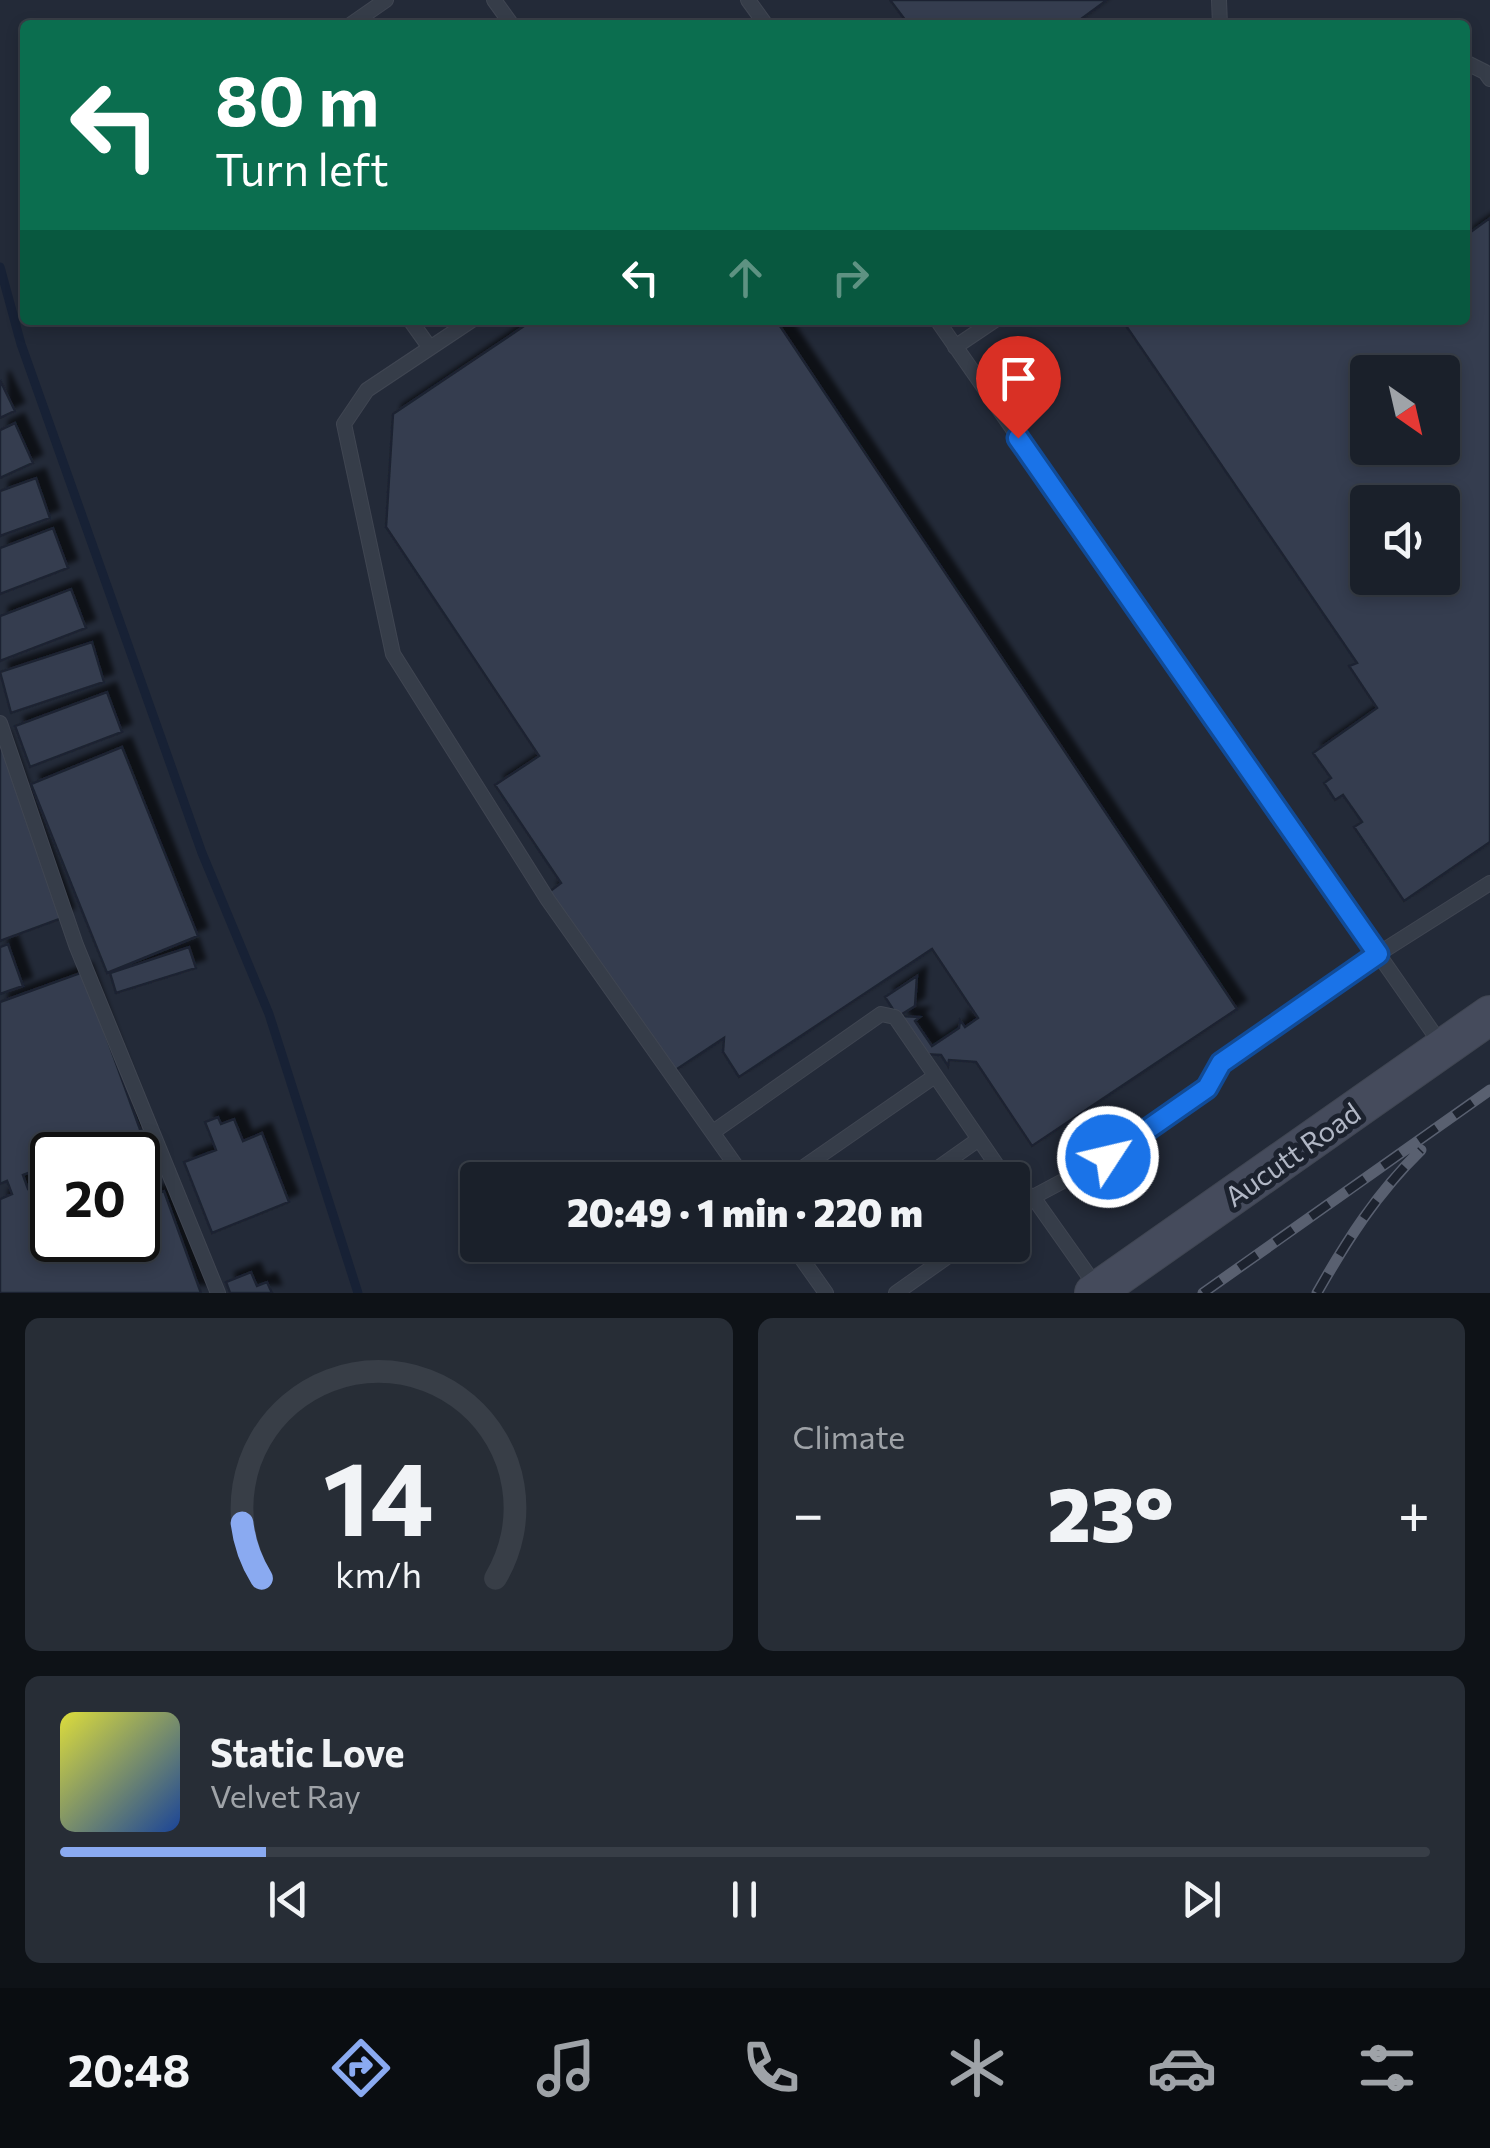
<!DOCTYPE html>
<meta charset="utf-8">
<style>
:root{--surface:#1a202a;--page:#272d36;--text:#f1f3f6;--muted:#9fa3a8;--line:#383e47;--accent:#8aaaf1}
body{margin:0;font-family:Commissioner,sans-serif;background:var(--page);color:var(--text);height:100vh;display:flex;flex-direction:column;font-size:38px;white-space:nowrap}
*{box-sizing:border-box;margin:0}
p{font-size:32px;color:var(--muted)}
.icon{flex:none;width:55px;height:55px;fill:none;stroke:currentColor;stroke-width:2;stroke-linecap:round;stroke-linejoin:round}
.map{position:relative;height:1293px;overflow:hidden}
.panel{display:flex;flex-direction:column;gap:25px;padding:25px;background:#0e1217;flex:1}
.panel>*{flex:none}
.top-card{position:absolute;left:20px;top:20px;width:1450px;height:305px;border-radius:10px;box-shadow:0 5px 15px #0003,0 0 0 2px var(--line);background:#0b6e4f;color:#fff;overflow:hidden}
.needle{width:65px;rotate:146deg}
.tools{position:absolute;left:1350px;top:355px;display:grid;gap:20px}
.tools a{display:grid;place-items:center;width:110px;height:110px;border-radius:10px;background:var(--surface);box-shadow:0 5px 15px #0003,0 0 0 2px var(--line);font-size:50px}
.speed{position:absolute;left:30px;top:1132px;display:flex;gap:20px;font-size:50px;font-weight:700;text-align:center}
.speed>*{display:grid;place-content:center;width:130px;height:130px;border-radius:50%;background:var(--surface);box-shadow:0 5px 15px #0003,0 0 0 2px var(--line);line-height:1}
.speed .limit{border:5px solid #111;border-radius:15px;background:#fff;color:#111}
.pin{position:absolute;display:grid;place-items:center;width:85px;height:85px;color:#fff;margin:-102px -42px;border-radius:50% 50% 50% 0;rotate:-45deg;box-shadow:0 0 10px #0007}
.pin .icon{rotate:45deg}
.me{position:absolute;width:110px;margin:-55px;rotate:55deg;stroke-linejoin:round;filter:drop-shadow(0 0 8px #0008)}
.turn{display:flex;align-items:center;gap:35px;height:210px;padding:0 30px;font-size:45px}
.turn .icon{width:130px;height:130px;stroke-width:2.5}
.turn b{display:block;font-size:70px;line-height:85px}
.lanes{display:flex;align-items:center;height:95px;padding:0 30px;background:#0003;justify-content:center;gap:50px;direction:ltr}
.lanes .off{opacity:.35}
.big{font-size:75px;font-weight:800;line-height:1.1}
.panel .card{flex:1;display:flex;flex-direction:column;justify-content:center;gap:15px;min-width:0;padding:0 35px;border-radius:15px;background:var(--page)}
.panel .dial{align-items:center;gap:0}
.dial svg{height:260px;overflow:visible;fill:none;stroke:var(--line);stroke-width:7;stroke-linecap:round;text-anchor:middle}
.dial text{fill:var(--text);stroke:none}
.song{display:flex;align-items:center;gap:30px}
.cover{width:120px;height:120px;border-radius:15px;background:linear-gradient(135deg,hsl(60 70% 55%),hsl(220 70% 35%))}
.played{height:10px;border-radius:5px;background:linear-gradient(90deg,var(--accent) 15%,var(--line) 15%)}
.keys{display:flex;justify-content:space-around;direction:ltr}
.heat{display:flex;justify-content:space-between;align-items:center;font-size:55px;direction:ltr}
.panel .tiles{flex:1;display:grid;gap:25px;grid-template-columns:1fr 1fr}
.card:last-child{grid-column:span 2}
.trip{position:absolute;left:460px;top:1162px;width:570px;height:100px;border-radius:10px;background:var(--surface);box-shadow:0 5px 15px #0003,0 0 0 2px var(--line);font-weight:800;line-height:100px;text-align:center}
.dock{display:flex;height:160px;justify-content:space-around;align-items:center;background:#0a0d11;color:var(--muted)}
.dock .icon{width:70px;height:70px}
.dock .current{color:var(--accent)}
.dock b{font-size:45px;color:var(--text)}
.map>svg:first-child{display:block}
</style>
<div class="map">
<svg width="1490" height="1293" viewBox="0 0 1490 1293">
<defs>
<filter id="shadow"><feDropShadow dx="9" dy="-9" stdDeviation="2.5" flood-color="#0009"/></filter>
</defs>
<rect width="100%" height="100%" fill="#232a38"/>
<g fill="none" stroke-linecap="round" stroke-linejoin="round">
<path stroke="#172135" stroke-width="9" d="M 0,267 L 21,344 L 202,853 L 269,1014 L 358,1293"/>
</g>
<path fill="#353e4f" stroke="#1e2430" stroke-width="2.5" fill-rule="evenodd" filter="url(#shadow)" d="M 890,0 L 1107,0 L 1073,25 L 909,25 Z
M 1490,218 L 1490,842 L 1404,901 L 1354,827 L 1362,822 L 1343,795 L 1335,800 L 1324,783 L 1331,778 L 1313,753 L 1377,708 L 1349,666 L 1357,663 L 1122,320 L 1465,320 L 1465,236 ZM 1368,372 L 1442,372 L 1442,448 L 1368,448 ZM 1368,502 L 1442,502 L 1442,578 L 1368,578 Z
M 533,320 L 776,320 L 1237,1009 L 1032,1146 L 976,1062 L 949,1060 L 948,1066 L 941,1055 L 922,1054 L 885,997 L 917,976 L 915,1006 L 899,1016 L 920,1017 L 915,1021 L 932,1046 L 959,1028 L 960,1020 L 965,1027 L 978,1018 L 932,949 L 739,1077 L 723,1052 L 724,1038 L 671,1073 L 549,892 L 561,883 L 495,785 L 539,756 L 386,527 L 393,414 Z
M 0,380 L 15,411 L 0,418 Z
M 15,423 L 33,463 L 0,478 L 0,430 Z
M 36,478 L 50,518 L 0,536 L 0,491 Z
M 53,528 L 68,568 L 0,594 L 0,548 Z
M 71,589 L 86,628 L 0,661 L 0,616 Z
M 92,642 L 104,682 L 11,713 L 0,672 Z
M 107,692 L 122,732 L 30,767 L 15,726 Z
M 0,739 L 65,917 L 0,941 Z
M 122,747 L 198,936 L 107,973 L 31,784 Z
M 8,944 L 23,986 L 0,994 L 0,947 Z
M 189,947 L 196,968 L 116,993 L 110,973 Z
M 83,972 L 141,1132 L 77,1155 L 52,1155 L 52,1164 L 23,1175 L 28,1189 L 52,1180 L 52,1240 L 138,1240 L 138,1201 L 164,1191 L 201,1293 L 0,1293 L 0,1199 L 12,1194 L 7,1181 L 0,1184 L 0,1002 Z
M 218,1117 L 221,1124 L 234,1119 L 243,1141 L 262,1133 L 289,1202 L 212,1233 L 184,1162 L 216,1150 L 205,1122 Z
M 251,1272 L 257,1286 L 267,1282 L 272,1293 L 230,1293 L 226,1282 Z"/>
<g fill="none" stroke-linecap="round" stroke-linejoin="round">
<g stroke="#404652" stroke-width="16">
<path id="lane" d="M 494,0 L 512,25
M 748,0 L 766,25
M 1219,0 L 1220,25
M 350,25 L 386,0
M 1465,62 L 1485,72 L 1490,79
M 410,320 L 430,348
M 472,320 L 367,390 L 344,424 L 393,654 L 548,900 L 746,1180
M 937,320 L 1443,1047
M 955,347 L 995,320
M 0,723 L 76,945 L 218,1293
M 713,1132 L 881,1014 L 895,1017 L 1007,1180
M 785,1180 L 935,1076
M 921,1180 L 979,1139
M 1012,1186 L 1033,1197 L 1098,1289
M 1012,1211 L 1033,1197 L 1108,1157 L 1207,1088 L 1221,1063 L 1378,954 L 1490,883
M 792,1245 L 826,1293
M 804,1262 L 829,1245
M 896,1293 L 964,1245"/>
</g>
<g stroke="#404652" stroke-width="40">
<path id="secondary" d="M 1094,1293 L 1490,1015"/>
</g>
<use href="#lane" stroke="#363d49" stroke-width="14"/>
<use href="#secondary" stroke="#454b5c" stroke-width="38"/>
<g stroke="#596070" stroke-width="11">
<path id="rail" d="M 1203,1293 L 1490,1090
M 1317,1293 C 1347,1240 1377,1193 1421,1150"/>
</g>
<use href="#rail" stroke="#1c222e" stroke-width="8" stroke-dasharray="22" stroke-linecap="butt"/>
</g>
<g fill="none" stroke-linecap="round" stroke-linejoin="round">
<g stroke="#114b97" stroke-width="25">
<path id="route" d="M 1018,438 L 1378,954 L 1221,1063 L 1207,1088 L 1108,1157"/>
</g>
<use href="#route" stroke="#1a73e8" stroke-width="18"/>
</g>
<g text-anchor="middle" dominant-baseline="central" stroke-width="10" stroke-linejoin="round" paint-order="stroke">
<g font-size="28" fill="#b1b7c5" stroke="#1c222e">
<text transform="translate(1292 1154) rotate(-35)">Aucutt Road</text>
</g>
</g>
</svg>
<div class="tools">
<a><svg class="needle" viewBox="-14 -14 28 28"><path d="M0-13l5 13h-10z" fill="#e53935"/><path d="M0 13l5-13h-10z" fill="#9fa3a8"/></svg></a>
<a><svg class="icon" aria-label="sound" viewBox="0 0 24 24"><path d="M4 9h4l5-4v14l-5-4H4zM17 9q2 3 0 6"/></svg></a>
</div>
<div class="speed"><div class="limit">20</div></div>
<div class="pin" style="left:1018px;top:438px;background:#d93025"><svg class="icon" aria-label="arrive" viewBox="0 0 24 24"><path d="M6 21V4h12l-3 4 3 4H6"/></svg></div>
<svg class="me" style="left:1108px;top:1157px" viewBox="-20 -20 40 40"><circle r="17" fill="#1a73e8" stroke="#fff" stroke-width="3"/><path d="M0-11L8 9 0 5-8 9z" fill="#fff"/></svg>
<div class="trip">20:49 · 1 min · 220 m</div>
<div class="top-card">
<div class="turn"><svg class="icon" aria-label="left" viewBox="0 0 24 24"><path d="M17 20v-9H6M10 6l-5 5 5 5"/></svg><div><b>80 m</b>Turn left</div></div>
<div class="lanes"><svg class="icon" aria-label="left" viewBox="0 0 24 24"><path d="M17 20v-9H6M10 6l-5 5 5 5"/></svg><svg class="icon off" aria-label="ahead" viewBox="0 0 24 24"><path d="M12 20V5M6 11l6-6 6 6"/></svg><svg class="icon off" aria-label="right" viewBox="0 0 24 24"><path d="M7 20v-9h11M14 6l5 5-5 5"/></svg></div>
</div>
</div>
<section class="panel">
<div class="tiles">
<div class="card dial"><svg viewBox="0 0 100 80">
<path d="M14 69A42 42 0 1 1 86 69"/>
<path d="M14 69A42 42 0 0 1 8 52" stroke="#8aaaf1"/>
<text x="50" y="56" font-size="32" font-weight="700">14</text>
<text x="50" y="72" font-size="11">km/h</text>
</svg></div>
<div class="card"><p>Climate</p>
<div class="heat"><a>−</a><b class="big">23°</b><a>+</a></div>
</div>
<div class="card">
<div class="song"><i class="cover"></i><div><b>Static Love</b><p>Velvet Ray</p></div></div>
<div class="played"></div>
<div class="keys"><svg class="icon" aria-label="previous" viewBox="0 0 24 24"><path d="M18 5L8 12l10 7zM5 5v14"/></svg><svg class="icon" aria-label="pause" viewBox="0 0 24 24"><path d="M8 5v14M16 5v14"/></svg><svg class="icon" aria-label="next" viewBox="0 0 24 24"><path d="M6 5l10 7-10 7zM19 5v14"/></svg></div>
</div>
</div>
</section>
<nav class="dock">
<b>20:48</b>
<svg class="icon current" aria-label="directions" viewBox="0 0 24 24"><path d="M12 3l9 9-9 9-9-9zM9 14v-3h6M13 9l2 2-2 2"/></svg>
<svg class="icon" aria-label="music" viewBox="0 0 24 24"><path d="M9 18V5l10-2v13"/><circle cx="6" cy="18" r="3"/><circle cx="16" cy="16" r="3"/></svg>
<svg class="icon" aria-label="phone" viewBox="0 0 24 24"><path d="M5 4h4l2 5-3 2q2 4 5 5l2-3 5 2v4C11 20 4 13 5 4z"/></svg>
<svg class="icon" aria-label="climate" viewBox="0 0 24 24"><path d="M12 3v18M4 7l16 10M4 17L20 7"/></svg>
<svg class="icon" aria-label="car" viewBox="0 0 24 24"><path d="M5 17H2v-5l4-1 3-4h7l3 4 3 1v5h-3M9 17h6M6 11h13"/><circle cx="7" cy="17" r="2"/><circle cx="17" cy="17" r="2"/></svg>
<svg class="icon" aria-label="filters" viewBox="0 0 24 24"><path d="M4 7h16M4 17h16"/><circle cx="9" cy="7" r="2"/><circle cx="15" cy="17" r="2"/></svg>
</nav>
